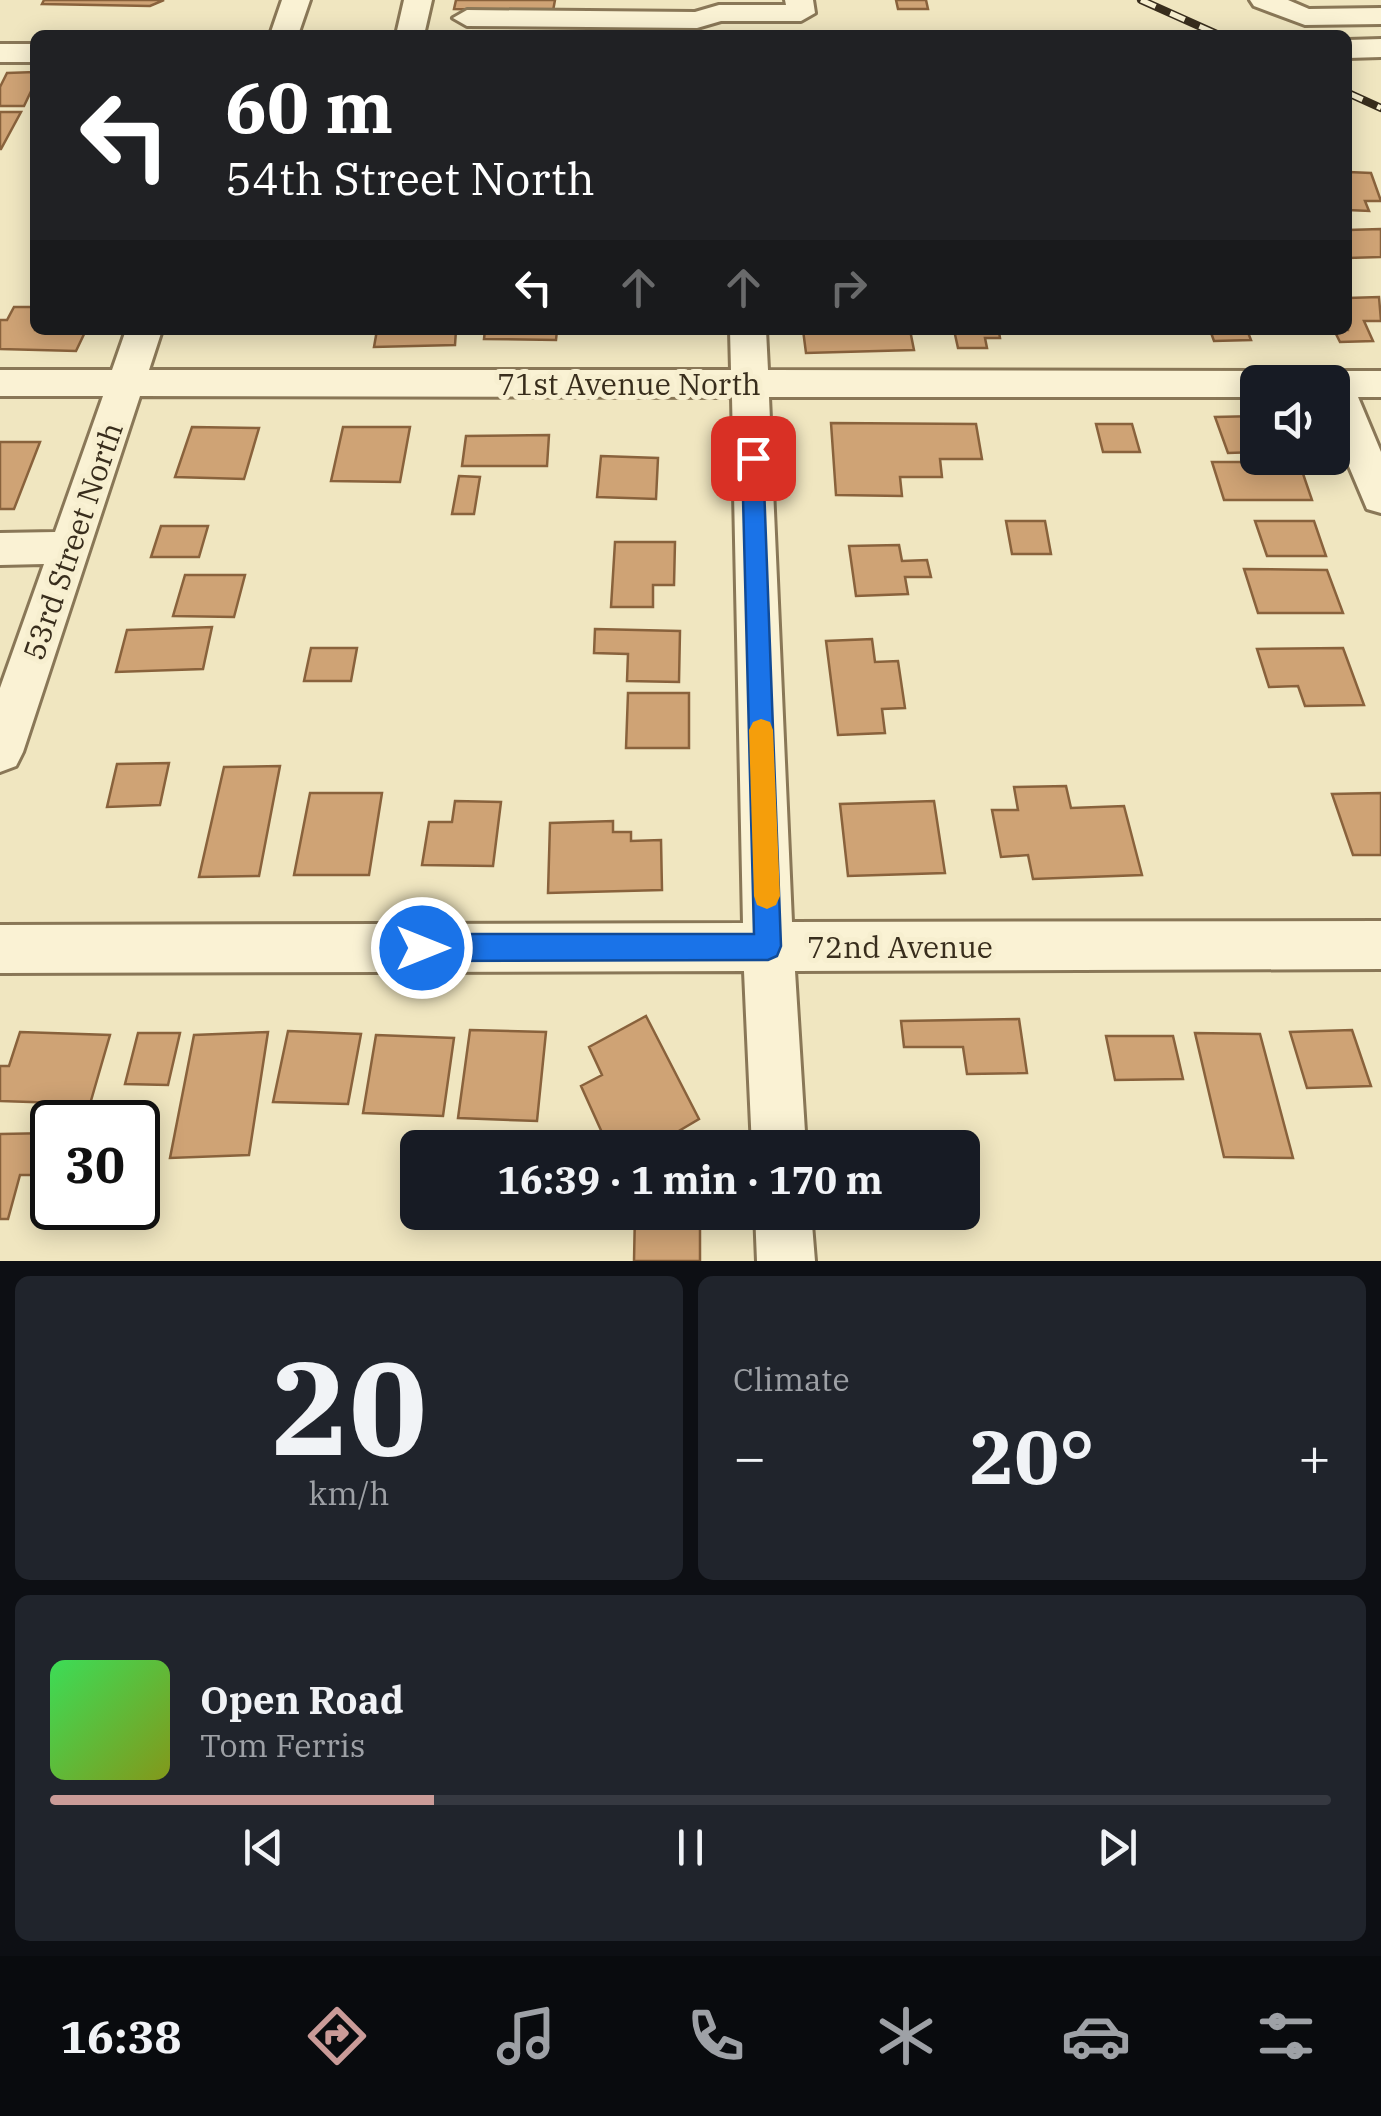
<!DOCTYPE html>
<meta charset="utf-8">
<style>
:root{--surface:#171b24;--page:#20242c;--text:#f1f3f6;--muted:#9ea1a6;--line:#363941;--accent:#ca9b98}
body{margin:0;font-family:"IBM Plex Serif",serif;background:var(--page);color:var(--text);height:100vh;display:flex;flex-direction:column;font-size:38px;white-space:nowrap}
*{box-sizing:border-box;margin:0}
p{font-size:32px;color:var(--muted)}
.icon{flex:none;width:55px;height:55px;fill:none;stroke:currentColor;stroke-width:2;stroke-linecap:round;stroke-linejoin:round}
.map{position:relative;height:1261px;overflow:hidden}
.sheet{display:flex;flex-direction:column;gap:15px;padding:15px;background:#0d0f14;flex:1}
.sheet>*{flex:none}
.guide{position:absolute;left:30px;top:30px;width:1322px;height:305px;border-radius:15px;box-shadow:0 5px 25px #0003;background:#202124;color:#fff;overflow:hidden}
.tools{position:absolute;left:1240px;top:365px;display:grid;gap:20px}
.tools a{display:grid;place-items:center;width:110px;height:110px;border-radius:15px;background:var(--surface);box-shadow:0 5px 25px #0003;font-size:50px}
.speed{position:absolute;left:30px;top:1100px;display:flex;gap:20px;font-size:50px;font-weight:700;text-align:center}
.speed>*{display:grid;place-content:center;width:130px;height:130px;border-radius:50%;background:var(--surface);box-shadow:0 5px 25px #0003;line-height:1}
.speed .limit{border:5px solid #111;border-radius:15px;background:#fff;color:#111}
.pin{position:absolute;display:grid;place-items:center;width:85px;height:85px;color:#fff;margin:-42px;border-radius:20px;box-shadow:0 5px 15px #0006}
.me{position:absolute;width:110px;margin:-55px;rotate:90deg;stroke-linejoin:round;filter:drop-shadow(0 0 8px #0008)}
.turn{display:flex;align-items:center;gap:35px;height:210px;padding:0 30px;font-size:45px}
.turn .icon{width:130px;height:130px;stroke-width:2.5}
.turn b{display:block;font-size:70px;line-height:85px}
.lanes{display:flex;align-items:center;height:95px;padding:0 30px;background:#0003;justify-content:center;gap:50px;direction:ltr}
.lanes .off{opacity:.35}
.big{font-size:75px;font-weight:700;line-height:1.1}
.sheet .widget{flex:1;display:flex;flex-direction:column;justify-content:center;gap:15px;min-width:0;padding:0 35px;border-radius:15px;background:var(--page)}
.sheet .dial{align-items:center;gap:0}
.dial b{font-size:130px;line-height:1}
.song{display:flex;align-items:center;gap:30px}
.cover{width:120px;height:120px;border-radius:15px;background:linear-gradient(135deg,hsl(130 70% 55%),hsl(70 70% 35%))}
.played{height:10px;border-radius:5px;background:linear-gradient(90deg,var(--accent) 30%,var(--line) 30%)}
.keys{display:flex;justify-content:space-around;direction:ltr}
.heat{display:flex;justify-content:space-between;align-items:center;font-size:55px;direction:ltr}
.sheet .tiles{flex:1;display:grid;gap:15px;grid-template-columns:1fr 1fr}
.widget:last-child{grid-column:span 2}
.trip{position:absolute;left:400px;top:1130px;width:580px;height:100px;border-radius:15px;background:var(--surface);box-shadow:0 5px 25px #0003;font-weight:700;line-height:100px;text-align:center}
.tabs{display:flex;height:160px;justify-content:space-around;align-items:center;background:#090b0e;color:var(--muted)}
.tabs .icon{width:70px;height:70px}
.tabs .selected{color:var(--accent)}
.tabs b{font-size:45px;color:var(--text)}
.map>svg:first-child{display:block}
</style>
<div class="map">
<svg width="1381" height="1261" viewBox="0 0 1381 1261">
<rect width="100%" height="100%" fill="#f0e6c0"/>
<path fill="#cfa375" stroke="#89623c" stroke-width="2.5" d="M 44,0 L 164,0 L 150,6 L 42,4 Z
M 456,0 L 555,0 L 553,11 L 454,9 Z
M 896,0 L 926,0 L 928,9 L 898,9 Z
M 35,72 L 35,83 L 24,106 L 0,106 L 0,87 L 7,73 Z
M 0,112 L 21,112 L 1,149 L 0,149 Z
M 1348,172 L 1371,173 L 1381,201 L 1365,201 L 1369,211 L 1348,210 Z
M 1381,229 L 1381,257 L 1348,258 L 1348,230 Z
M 1379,297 L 1381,321 L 1364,321 L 1373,341 L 1340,342 L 1334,330 L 1348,330 L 1348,298 Z
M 14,307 L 35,307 L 35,330 L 86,330 L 76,351 L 0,349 L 0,320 L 7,320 Z
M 377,330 L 456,330 L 455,345 L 374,347 Z
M 485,330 L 557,330 L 556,340 L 484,339 Z
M 803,330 L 910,330 L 914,350 L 806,353 Z
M 954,330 L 1014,330 L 1014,332 L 999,332 L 1000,338 L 985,338 L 987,348 L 958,348 Z
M 1210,330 L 1247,330 L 1251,340 L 1214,341 Z
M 1258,416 L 1258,452 L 1228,453 L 1215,417 Z
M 831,423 L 976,424 L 982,459 L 940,459 L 942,477 L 900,477 L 902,496 L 836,495 Z
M 1096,424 L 1132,424 L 1140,452 L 1103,452 Z
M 192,427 L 259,428 L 244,479 L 175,477 Z
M 343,427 L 410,427 L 400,482 L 331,481 Z
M 549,435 L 547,466 L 462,466 L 466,436 Z
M 0,442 L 40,442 L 14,509 L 0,509 Z
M 601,456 L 658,458 L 656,499 L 597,497 Z
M 1212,462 L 1299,462 L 1312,500 L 1224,500 Z
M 459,476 L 480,477 L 474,514 L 452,514 Z
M 1006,521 L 1045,521 L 1051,554 L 1012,554 Z
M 1255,521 L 1314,521 L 1326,556 L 1267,556 Z
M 161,526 L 208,526 L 199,557 L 151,557 Z
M 615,542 L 675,542 L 674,585 L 653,585 L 653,607 L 611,607 Z
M 899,545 L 902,561 L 927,560 L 931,577 L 905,577 L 908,594 L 856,596 L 849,546 Z
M 1244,569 L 1327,570 L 1343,613 L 1258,613 Z
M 185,575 L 245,575 L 234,617 L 173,616 Z
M 212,627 L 203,669 L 116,672 L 127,630 Z
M 595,629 L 680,631 L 679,682 L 627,681 L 628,654 L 594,653 Z
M 872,639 L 875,662 L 898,661 L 905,708 L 882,709 L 885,733 L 838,735 L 826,641 Z
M 311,648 L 357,648 L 351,681 L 304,681 Z
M 1343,648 L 1364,705 L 1305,706 L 1298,686 L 1269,687 L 1257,649 Z
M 628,693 L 689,693 L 689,748 L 626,748 Z
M 169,763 L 160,805 L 107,807 L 117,764 Z
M 280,766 L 259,876 L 199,877 L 224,767 Z
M 1066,786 L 1071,808 L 1124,806 L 1142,875 L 1033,879 L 1028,855 L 1001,857 L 992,810 L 1018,810 L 1014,787 Z
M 310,793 L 382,793 L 369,875 L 294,875 Z
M 1381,793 L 1381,855 L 1353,855 L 1332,794 Z
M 455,801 L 501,802 L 493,866 L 422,865 L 429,822 L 452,822 Z
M 934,801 L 945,873 L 848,876 L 840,804 Z
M 613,821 L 613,832 L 631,832 L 631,841 L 661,840 L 662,890 L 548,893 L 550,823 Z
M 646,1016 L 699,1119 L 650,1148 L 609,1148 L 581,1086 L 602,1075 L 589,1047 Z
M 1019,1019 L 1027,1073 L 967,1074 L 963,1047 L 904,1047 L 901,1021 Z
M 470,1030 L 546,1032 L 537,1121 L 458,1118 Z
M 1352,1030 L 1371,1086 L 1307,1088 L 1290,1032 Z
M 288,1031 L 361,1034 L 348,1104 L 273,1102 Z
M 20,1032 L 110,1035 L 90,1104 L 0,1101 L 0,1066 L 9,1066 Z
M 268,1032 L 249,1155 L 170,1158 L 194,1035 Z
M 138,1033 L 180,1033 L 168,1085 L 125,1084 Z
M 1195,1033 L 1260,1034 L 1293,1158 L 1224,1157 Z
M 376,1035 L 454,1038 L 443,1116 L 363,1113 Z
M 1106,1036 L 1173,1036 L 1183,1079 L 1115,1080 Z
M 138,1123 L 158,1123 L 138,1208 L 84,1208 L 138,1208 Z
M 52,1133 L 49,1175 L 20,1175 L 8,1219 L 0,1219 L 0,1134 Z
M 635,1212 L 700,1212 L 700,1261 L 634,1261 Z"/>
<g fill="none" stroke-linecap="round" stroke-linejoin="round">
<g stroke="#897757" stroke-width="6">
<path id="minor" d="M 282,0 L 310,0 L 298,35 L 270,35 Z
M 404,0 L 432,0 L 424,35 L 396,35 Z
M 785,0 L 813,0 L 815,13 L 801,21 L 721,21 L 697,28 L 467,26 L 453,18 L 467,10 L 695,12 L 719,5 L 786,5 Z
M 1250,0 L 1288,0 L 1309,9 L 1381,8 L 1381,24 L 1305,25 L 1254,6 Z
M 1381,39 L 1381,57 L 1348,58 L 1348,40 Z
M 0,44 L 35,44 L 35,62 L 0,62 Z
M 126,330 L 162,330 L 149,370 L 731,370 L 730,330 L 766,330 L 768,370 L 1258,371 L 1271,375 L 1275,382 L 1258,382 L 1258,397 L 769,397 L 792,922 L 1381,921 L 1381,969 L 795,971 L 806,1148 L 752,1148 L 744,971 L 0,973 L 0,925 L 743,923 L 732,397 L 140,396 L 23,752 L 16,766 L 0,772 L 0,688 L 44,564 L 0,565 L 0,533 L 55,532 L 103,396 L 0,396 L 0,370 L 112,370 Z
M 1332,371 L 1381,371 L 1381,397 L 1358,397 L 1381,452 L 1381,513 L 1367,509 L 1332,426 L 1332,382 L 1315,382 L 1319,375 Z
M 755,1212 L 811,1212 L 815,1261 L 757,1261 Z"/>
</g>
<use href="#minor" fill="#faf2d4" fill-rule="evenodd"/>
<g stroke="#382d1c" stroke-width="8">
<path id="rail" d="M 1141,0 L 1219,35
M 1348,93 L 1381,108"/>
</g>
<use href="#rail" stroke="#f7efd0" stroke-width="5" stroke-dasharray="16" stroke-linecap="butt"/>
</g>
<path fill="#1a73e8" stroke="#114b97" stroke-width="2.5" d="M 753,450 L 763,458 L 781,946 L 777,956 L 768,960 L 422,961 L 413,957 L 409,948 L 413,938 L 422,934 L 754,934 L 742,458 Z"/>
<path fill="#f59e0b" d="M 761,719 L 770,722 L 773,730 L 780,896 L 776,905 L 767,909 L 757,905 L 754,896 L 749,730 L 753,722 Z"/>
<g text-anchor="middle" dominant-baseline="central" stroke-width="10" stroke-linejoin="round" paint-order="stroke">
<g font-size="30" fill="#382d1c" stroke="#f7efd0">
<text x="629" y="383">71st Avenue North</text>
<text transform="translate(72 541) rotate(-71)">53rd Street North</text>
<text x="900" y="946">72nd Avenue</text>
</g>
</g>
</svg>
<div class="tools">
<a><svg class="icon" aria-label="sound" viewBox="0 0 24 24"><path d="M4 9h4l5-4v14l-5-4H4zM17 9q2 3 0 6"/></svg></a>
</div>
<div class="speed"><div class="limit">30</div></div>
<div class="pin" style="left:753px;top:458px;background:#d93025"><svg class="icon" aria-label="arrive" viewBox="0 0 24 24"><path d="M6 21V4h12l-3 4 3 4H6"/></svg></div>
<svg class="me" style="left:422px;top:948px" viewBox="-20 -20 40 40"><circle r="17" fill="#1a73e8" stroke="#fff" stroke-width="3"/><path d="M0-11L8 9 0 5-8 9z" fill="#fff"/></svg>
<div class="trip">16:39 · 1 min · 170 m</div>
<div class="guide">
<div class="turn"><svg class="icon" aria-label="left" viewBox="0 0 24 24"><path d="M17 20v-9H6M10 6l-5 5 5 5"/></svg><div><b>60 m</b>54th Street North</div></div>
<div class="lanes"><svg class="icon" aria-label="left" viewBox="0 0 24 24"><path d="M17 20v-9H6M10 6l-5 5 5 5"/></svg><svg class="icon off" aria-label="ahead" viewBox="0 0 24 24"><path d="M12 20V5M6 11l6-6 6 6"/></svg><svg class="icon off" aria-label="ahead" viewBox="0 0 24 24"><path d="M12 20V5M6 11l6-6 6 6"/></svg><svg class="icon off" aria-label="right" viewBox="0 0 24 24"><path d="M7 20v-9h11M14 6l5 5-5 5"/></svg></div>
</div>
</div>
<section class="sheet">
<div class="tiles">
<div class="widget dial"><b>20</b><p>km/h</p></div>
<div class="widget"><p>Climate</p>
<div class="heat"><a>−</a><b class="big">20°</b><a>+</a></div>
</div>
<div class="widget">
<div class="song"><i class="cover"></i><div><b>Open Road</b><p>Tom Ferris</p></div></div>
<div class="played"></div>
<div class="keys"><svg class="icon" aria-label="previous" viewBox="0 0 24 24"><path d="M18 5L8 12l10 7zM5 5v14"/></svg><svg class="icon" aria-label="pause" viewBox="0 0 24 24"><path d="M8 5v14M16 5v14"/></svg><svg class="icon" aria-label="next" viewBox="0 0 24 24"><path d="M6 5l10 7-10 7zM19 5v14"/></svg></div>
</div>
</div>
</section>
<nav class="tabs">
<b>16:38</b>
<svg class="icon selected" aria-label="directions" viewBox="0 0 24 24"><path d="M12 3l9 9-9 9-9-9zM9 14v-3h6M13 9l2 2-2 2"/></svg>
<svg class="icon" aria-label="music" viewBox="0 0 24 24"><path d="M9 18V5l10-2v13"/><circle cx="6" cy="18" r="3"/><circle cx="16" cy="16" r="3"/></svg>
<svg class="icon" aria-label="phone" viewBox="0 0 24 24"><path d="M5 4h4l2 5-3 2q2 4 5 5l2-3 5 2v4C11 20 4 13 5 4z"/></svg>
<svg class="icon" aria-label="climate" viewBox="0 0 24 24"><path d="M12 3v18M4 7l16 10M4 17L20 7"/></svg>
<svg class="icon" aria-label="car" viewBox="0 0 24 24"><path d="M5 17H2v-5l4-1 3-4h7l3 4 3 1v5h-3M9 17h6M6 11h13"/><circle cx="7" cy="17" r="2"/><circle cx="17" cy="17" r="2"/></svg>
<svg class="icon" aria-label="filters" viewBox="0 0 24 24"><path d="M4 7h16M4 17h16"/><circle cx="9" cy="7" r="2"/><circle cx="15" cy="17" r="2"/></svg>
</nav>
